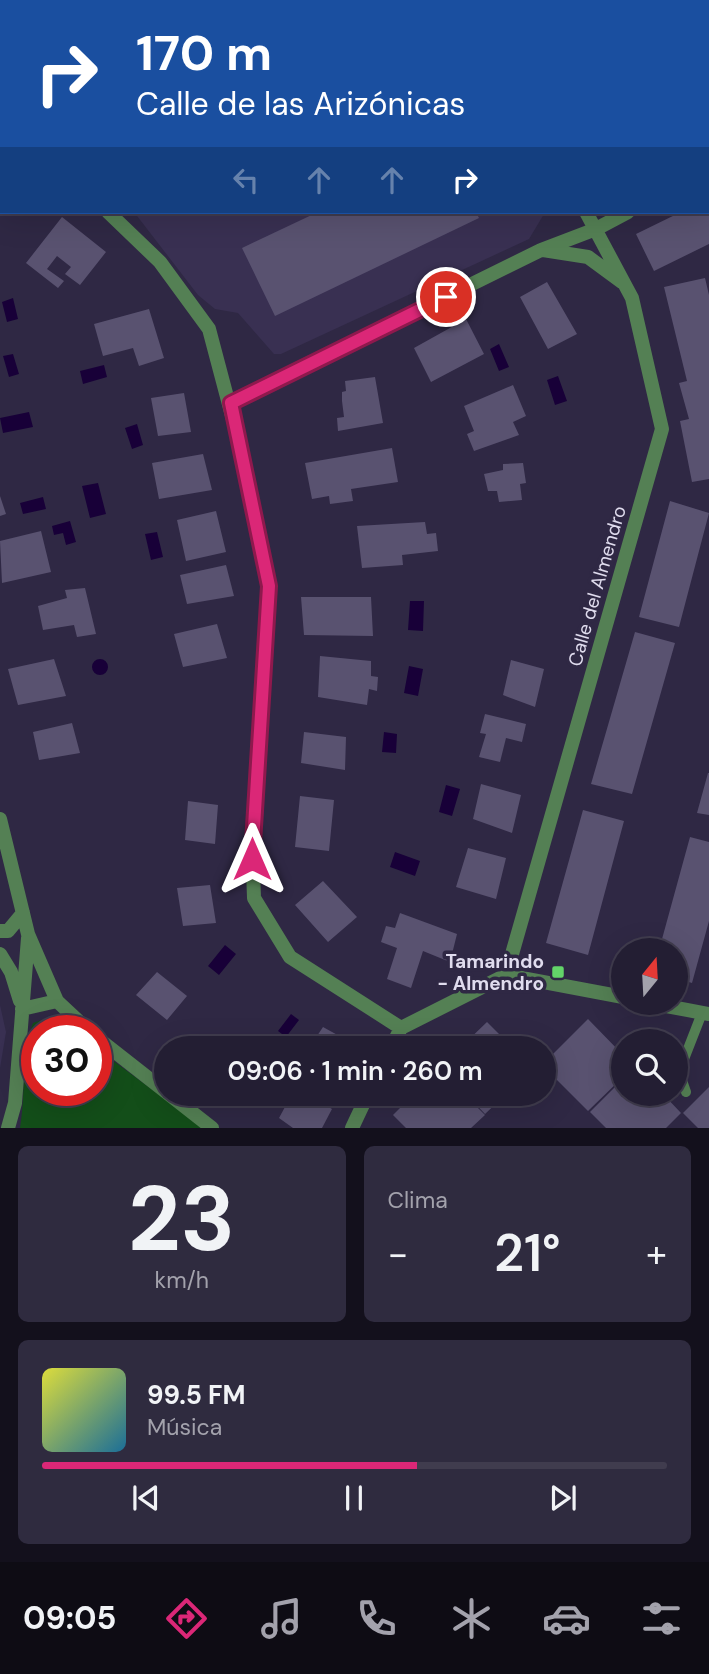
<!DOCTYPE html>
<html lang="es">
<meta charset="utf-8">
<style>
:root{--surface:#231e33;--page:#2f2b3f;--text:#f1f3f6;--muted:#a3a2ac;--line:#403c4e;--accent:#db2777}
body{margin:0;font-family:"DM Sans",sans-serif;background:var(--page);color:var(--text);height:100vh;display:flex;flex-direction:column;font-size:26px;white-space:nowrap}
*{box-sizing:border-box;margin:0}
p{font-size:23px;color:var(--muted)}
.icon{flex:none;width:38px;height:38px;fill:none;stroke:currentColor;stroke-width:2;stroke-linecap:round;stroke-linejoin:round}
.map{position:relative;height:1128px;overflow:hidden}
.sheet{display:flex;flex-direction:column;gap:18px;padding:18px;background:#13101c;flex:1}
.sheet>*{flex:none}
.hud{position:absolute;left:0px;top:0px;width:710px;height:214px;box-shadow:0 7px 28px #0002,0 0 0 2px var(--line);background:#1a4fa0;color:#fff;overflow:hidden}
.needle{width:46px;rotate:18deg}
.buttons{position:absolute;left:611px;top:938px;display:grid;gap:14px}
.buttons a{display:grid;place-items:center;width:77px;height:77px;border-radius:50%;background:var(--surface);box-shadow:0 7px 28px #0002,0 0 0 2px var(--line);font-size:35px}
.speed{position:absolute;left:21px;top:1015px;display:flex;gap:14px;font-size:35px;font-weight:700;text-align:center}
.speed>*{display:grid;place-content:center;width:91px;height:91px;border-radius:50%;background:var(--surface);box-shadow:0 7px 28px #0002,0 0 0 2px var(--line);line-height:1}
.speed .limit{border:10px solid #d22;background:#fff;color:#111}
.pin{position:absolute;display:grid;place-items:center;width:60px;height:60px;color:#fff;margin:-30px;border:4px solid #fff;border-radius:50%;box-shadow:0 2px 7px #0007}
.me{position:absolute;width:77px;margin:-38px;rotate:0deg;stroke-linejoin:round;filter:drop-shadow(0 0 5px #0008)}
.turn{display:flex;align-items:center;gap:24px;height:147px;padding:0 21px;font-size:32px}
.turn .icon{width:91px;height:91px;stroke-width:2.5}
.turn b{display:block;font-size:49px;line-height:60px}
.lanes{display:flex;align-items:center;height:66px;padding:0 21px;background:#0003;justify-content:center;gap:35px;direction:ltr}
.lanes .off{opacity:.35}
.big{font-size:52px;font-weight:600;line-height:1.1}
.sheet .card{flex:1;display:flex;flex-direction:column;justify-content:center;gap:10px;min-width:0;padding:0 24px;border-radius:10px;background:var(--page)}
.sheet .dial{align-items:center;gap:0}
.dial b{font-size:91px;line-height:1}
.song{display:flex;align-items:center;gap:21px}
.cover{width:84px;height:84px;border-radius:10px;background:linear-gradient(135deg,hsl(60 70% 55%),hsl(200 70% 35%))}
.played{height:7px;border-radius:4px;background:linear-gradient(90deg,var(--accent) 60%,var(--line) 60%)}
.keys{display:flex;justify-content:space-around;direction:ltr}
.heat{display:flex;justify-content:space-between;align-items:center;font-size:38px;direction:ltr}
.sheet .tiles{flex:1;display:grid;gap:18px;grid-template-columns:1fr 1fr}
.card:last-child{grid-column:span 2}
.trip{position:absolute;left:154px;top:1036px;width:402px;height:70px;border-radius:35px;background:var(--surface);box-shadow:0 7px 28px #0002,0 0 0 2px var(--line);font-weight:600;line-height:70px;text-align:center}
.dock{display:flex;height:112px;justify-content:space-around;align-items:center;background:#0e0c14;color:var(--muted)}
.dock .icon{width:49px;height:49px}
.dock .on{color:var(--accent)}
.dock b{font-size:32px;color:var(--text)}
.map>svg:first-child{display:block}
</style>
<div class="map">
<svg width="709" height="1128" viewBox="0 0 709 1128">
<rect width="100%" height="100%" fill="#2f2844"/>
<path fill="#393052" d="M 134,212 L 543,212 L 544,214 L 529,239 L 281,354 L 274,354 L 238,313 L 215,309 L 198,295 Z
M 0,1005 L 6,1032 L 0,1068 Z"/>
<path fill="#134e19" d="M 53,1016 L 59,1016 L 76,1031 L 37,1031 L 37,1090 L 96,1090 L 96,1048 L 204,1128 L 20,1128 C 26,1093 21,1053 33,1023 Z"/>
<path fill="#180038" d="M 13,298 L 18,319 L 7,322 L 2,302 Z
M 499,344 L 509,367 L 499,371 L 490,349 Z
M 13,354 L 19,374 L 9,377 L 3,356 Z
M 104,365 L 107,377 L 83,384 L 80,371 Z
M 558,376 L 567,401 L 555,405 L 547,380 Z
M 29,412 L 33,427 L 3,433 L 0,418 Z
M 137,424 L 143,445 L 132,449 L 125,428 Z
M 98,483 L 106,514 L 90,518 L 82,486 Z
M 43,497 L 46,509 L 23,514 L 20,503 Z
M 70,521 L 76,542 L 66,545 L 63,533 L 54,535 L 52,526 Z
M 157,532 L 163,557 L 151,560 L 145,534 Z
M 410,601 L 424,601 L 423,631 L 408,630 Z
M92 667a8 8 0 1 1 16 0a8 8 0 1 1-16 0Z
M 409,666 L 423,669 L 418,696 L 404,693 Z
M 384,732 L 397,734 L 396,753 L 382,752 Z
M 446,785 L 460,789 L 452,816 L 439,812 Z
M 395,852 L 420,861 L 415,876 L 390,867 Z
M 225,945 L 236,954 L 219,975 L 208,966 Z
M 291,1014 L 299,1020 L 286,1037 L 278,1031 Z"/>
<path fill="#595270" d="M 318,212 L 476,212 L 479,218 L 275,316 L 242,248 Z
M 681,212 L 709,212 L 709,244 L 654,271 L 636,234 Z
M 62,217 L 106,252 L 80,285 L 65,274 L 71,267 L 57,256 L 47,269 L 64,281 L 58,288 L 26,263 Z
M 705,278 L 709,295 L 709,479 L 692,482 L 680,421 L 689,419 L 679,383 L 687,381 L 664,287 Z
M 547,282 L 577,334 L 548,349 L 520,297 Z
M 149,309 L 164,358 L 139,366 L 133,348 L 103,356 L 94,324 Z
M 466,319 L 484,354 L 431,382 L 414,348 Z
M 375,377 L 383,423 L 338,431 L 337,418 L 344,417 L 342,401 L 342,392 L 346,391 L 345,381 Z
M 513,385 L 526,416 L 513,422 L 519,435 L 474,451 L 467,434 L 474,431 L 464,406 Z
M 184,393 L 191,432 L 158,436 L 151,398 Z
M 392,448 L 398,482 L 351,489 L 353,501 L 330,504 L 329,496 L 312,499 L 305,463 Z
M 203,454 L 212,490 L 159,499 L 152,463 Z
M 523,463 L 526,483 L 520,484 L 522,500 L 499,502 L 497,491 L 488,491 L 484,474 L 503,470 L 503,464 Z
M 0,496 L 6,514 L 0,516 Z
M 670,501 L 709,513 L 679,627 L 639,617 Z
M 216,511 L 226,552 L 186,561 L 177,520 Z
M 425,522 L 427,534 L 436,533 L 438,551 L 402,555 L 403,565 L 362,568 L 357,526 Z
M 41,531 L 51,572 L 2,583 L 0,541 Z
M 226,565 L 234,596 L 187,604 L 180,575 Z
M 85,588 L 96,634 L 77,637 L 74,625 L 43,630 L 38,606 L 67,598 L 65,590 Z
M 301,597 L 371,597 L 373,636 L 304,635 Z
M 217,624 L 227,658 L 183,667 L 174,634 Z
M 635,632 L 675,643 L 632,794 L 591,784 Z
M 320,656 L 371,661 L 371,676 L 378,677 L 377,691 L 369,689 L 367,705 L 318,697 Z
M 54,659 L 66,696 L 18,705 L 8,669 Z
M 511,660 L 544,669 L 535,707 L 503,695 Z
M 485,714 L 526,724 L 522,742 L 506,738 L 500,762 L 479,757 L 486,734 L 480,733 Z
M 72,723 L 80,753 L 39,760 L 33,732 Z
M 304,732 L 346,737 L 345,770 L 301,763 Z
M 708,773 L 709,773 L 709,815 L 697,813 Z
M 481,784 L 521,795 L 512,833 L 473,819 Z
M 300,796 L 334,800 L 329,851 L 295,847 Z
M 188,801 L 218,805 L 215,844 L 185,840 Z
M 583,810 L 624,821 L 588,955 L 546,943 Z
M 690,837 L 709,842 L 709,921 L 692,983 L 676,978 L 676,950 L 659,950 Z
M 468,848 L 506,858 L 496,899 L 456,887 Z
M 323,881 L 357,917 L 328,942 L 295,905 Z
M 210,885 L 216,923 L 183,926 L 177,888 Z
M 400,913 L 457,934 L 450,962 L 423,951 L 411,988 L 387,979 L 397,948 L 381,942 L 386,926 L 395,928 Z
M 157,972 L 187,996 L 167,1020 L 136,995 Z
M 588,1019 L 623,1055 L 623,1077 L 588,1111 L 544,1067 L 544,1063 Z
M 487,1022 L 513,1048 L 460,1048 Z
M 323,1027 L 361,1048 L 309,1048 Z
M 623,1079 L 623,1094 L 663,1094 L 681,1113 L 666,1128 L 606,1128 L 590,1112 Z
M 709,1087 L 709,1128 L 698,1128 L 683,1113 Z
M 292,1094 L 307,1094 L 332,1109 L 322,1128 L 293,1128 L 279,1118 Z
M 414,1094 L 464,1094 L 485,1115 L 471,1128 L 406,1128 L 393,1115 Z
M 466,1094 L 506,1094 L 485,1114 Z"/>
<g fill="none" stroke-linecap="round" stroke-linejoin="round">
<path stroke="#548054" stroke-width="10" d="M 686,1092 L 679,1072 L 702,1013"/>
<path stroke="#548054" stroke-width="14" d="M 622,0 L 624,2
M 666,0 L 667,2
M 0,1 L 4,2
M 709,112 L 709,113
M 0,139 L 2,140
M 108,212 L 160,262 L 209,329 L 245,465 L 269,586 L 252,840 L 254,898 L 290,957 L 401,1028
M 543,250 L 588,257 L 622,282
M 231,403 L 541,250 L 596,229 L 628,212
M 0,819 L 28,934 L 57,1001 L 89,1031
M 0,931 L 8,931 L 23,913
M 0,954 L 11,972 L 20,1001
M 506,975 L 662,429 L 632,298 L 586,212
M 650,1003 L 709,1014
M 22,1009 L 57,1001
M 96,1037 L 212,1128
M 391,1048 L 401,1028 L 506,975 L 623,997
M 8,1128 L 15,1103 L 28,938
M 352,1128 L 368,1094"/>
</g>
<g fill="none" stroke-linecap="round" stroke-linejoin="round">
<g stroke="#8e194d" stroke-width="18">
<path id="route" d="M 252,859 L 269,586 L 231,403 L 446,297"/>
</g>
<use href="#route" stroke="#db2777" stroke-width="12"/>
</g>
<rect fill="#63d469" stroke="#2f2844" stroke-width="2.5" x="551" y="965" width="14" height="14" rx="3.5"/>
<g text-anchor="middle" dominant-baseline="central" stroke-width="7" stroke-linejoin="round" paint-order="stroke">
<g font-size="19" fill="#e0dcee" stroke="#2f2844">
<text transform="translate(597 586) rotate(-74)">Calle del Almendro</text>
</g>
<g font-size="19" font-weight="bold" fill="#e0dcee" stroke="#2f2844" text-anchor="end">
<text x="544" y="961">Tamarindo<tspan x="544" dy="22">- Almendro</tspan></text>
</g>
</g>
</svg>
<div class="buttons">
<a><svg class="needle" viewBox="-14 -14 28 28"><path d="M0-13l5 13h-10z" fill="#e53935"/><path d="M0 13l5-13h-10z" fill="#a3a2ac"/></svg></a>
<a><svg class="icon" aria-label="search" viewBox="0 0 24 24"><circle cx="10" cy="10" r="6"/><path d="M15 15l6 6"/></svg></a>
</div>
<div class="speed"><div class="limit">30</div></div>
<div class="pin" style="left:446px;top:297px;background:#d93025"><svg class="icon" aria-label="arrive" viewBox="0 0 24 24"><path d="M6 21V4h12l-3 4 3 4H6"/></svg></div>
<svg class="me" style="left:252px;top:859px" viewBox="-20 -20 40 40"><path d="M0-17L14 15 0 8-14 15z" fill="#db2777" stroke="#fff" stroke-width="4"/></svg>
<div class="trip">09:06 · 1 min · 260 m</div>
<div class="hud">
<div class="turn"><svg class="icon" aria-label="right" viewBox="0 0 24 24"><path d="M7 20v-9h11M14 6l5 5-5 5"/></svg><div><b>170 m</b>Calle de las Arizónicas</div></div>
<div class="lanes"><svg class="icon off" aria-label="left" viewBox="0 0 24 24"><path d="M17 20v-9H6M10 6l-5 5 5 5"/></svg><svg class="icon off" aria-label="ahead" viewBox="0 0 24 24"><path d="M12 20V5M6 11l6-6 6 6"/></svg><svg class="icon off" aria-label="ahead" viewBox="0 0 24 24"><path d="M12 20V5M6 11l6-6 6 6"/></svg><svg class="icon" aria-label="right" viewBox="0 0 24 24"><path d="M7 20v-9h11M14 6l5 5-5 5"/></svg></div>
</div>
</div>
<section class="sheet">
<div class="tiles">
<div class="card dial"><b>23</b><p>km/h</p></div>
<div class="card"><p>Clima</p>
<div class="heat"><a>−</a><b class="big">21°</b><a>+</a></div>
</div>
<div class="card">
<div class="song"><i class="cover"></i><div><b>99.5 FM</b><p>Música</p></div></div>
<div class="played"></div>
<div class="keys"><svg class="icon" aria-label="previous" viewBox="0 0 24 24"><path d="M18 5L8 12l10 7zM5 5v14"/></svg><svg class="icon" aria-label="pause" viewBox="0 0 24 24"><path d="M8 5v14M16 5v14"/></svg><svg class="icon" aria-label="next" viewBox="0 0 24 24"><path d="M6 5l10 7-10 7zM19 5v14"/></svg></div>
</div>
</div>
</section>
<nav class="dock">
<b>09:05</b>
<svg class="icon on" aria-label="directions" viewBox="0 0 24 24"><path d="M12 3l9 9-9 9-9-9zM9 14v-3h6M13 9l2 2-2 2"/></svg>
<svg class="icon" aria-label="music" viewBox="0 0 24 24"><path d="M9 18V5l10-2v13"/><circle cx="6" cy="18" r="3"/><circle cx="16" cy="16" r="3"/></svg>
<svg class="icon" aria-label="phone" viewBox="0 0 24 24"><path d="M5 4h4l2 5-3 2q2 4 5 5l2-3 5 2v4C11 20 4 13 5 4z"/></svg>
<svg class="icon" aria-label="climate" viewBox="0 0 24 24"><path d="M12 3v18M4 7l16 10M4 17L20 7"/></svg>
<svg class="icon" aria-label="car" viewBox="0 0 24 24"><path d="M5 17H2v-5l4-1 3-4h7l3 4 3 1v5h-3M9 17h6M6 11h13"/><circle cx="7" cy="17" r="2"/><circle cx="17" cy="17" r="2"/></svg>
<svg class="icon" aria-label="filters" viewBox="0 0 24 24"><path d="M4 7h16M4 17h16"/><circle cx="9" cy="7" r="2"/><circle cx="15" cy="17" r="2"/></svg>
</nav>
